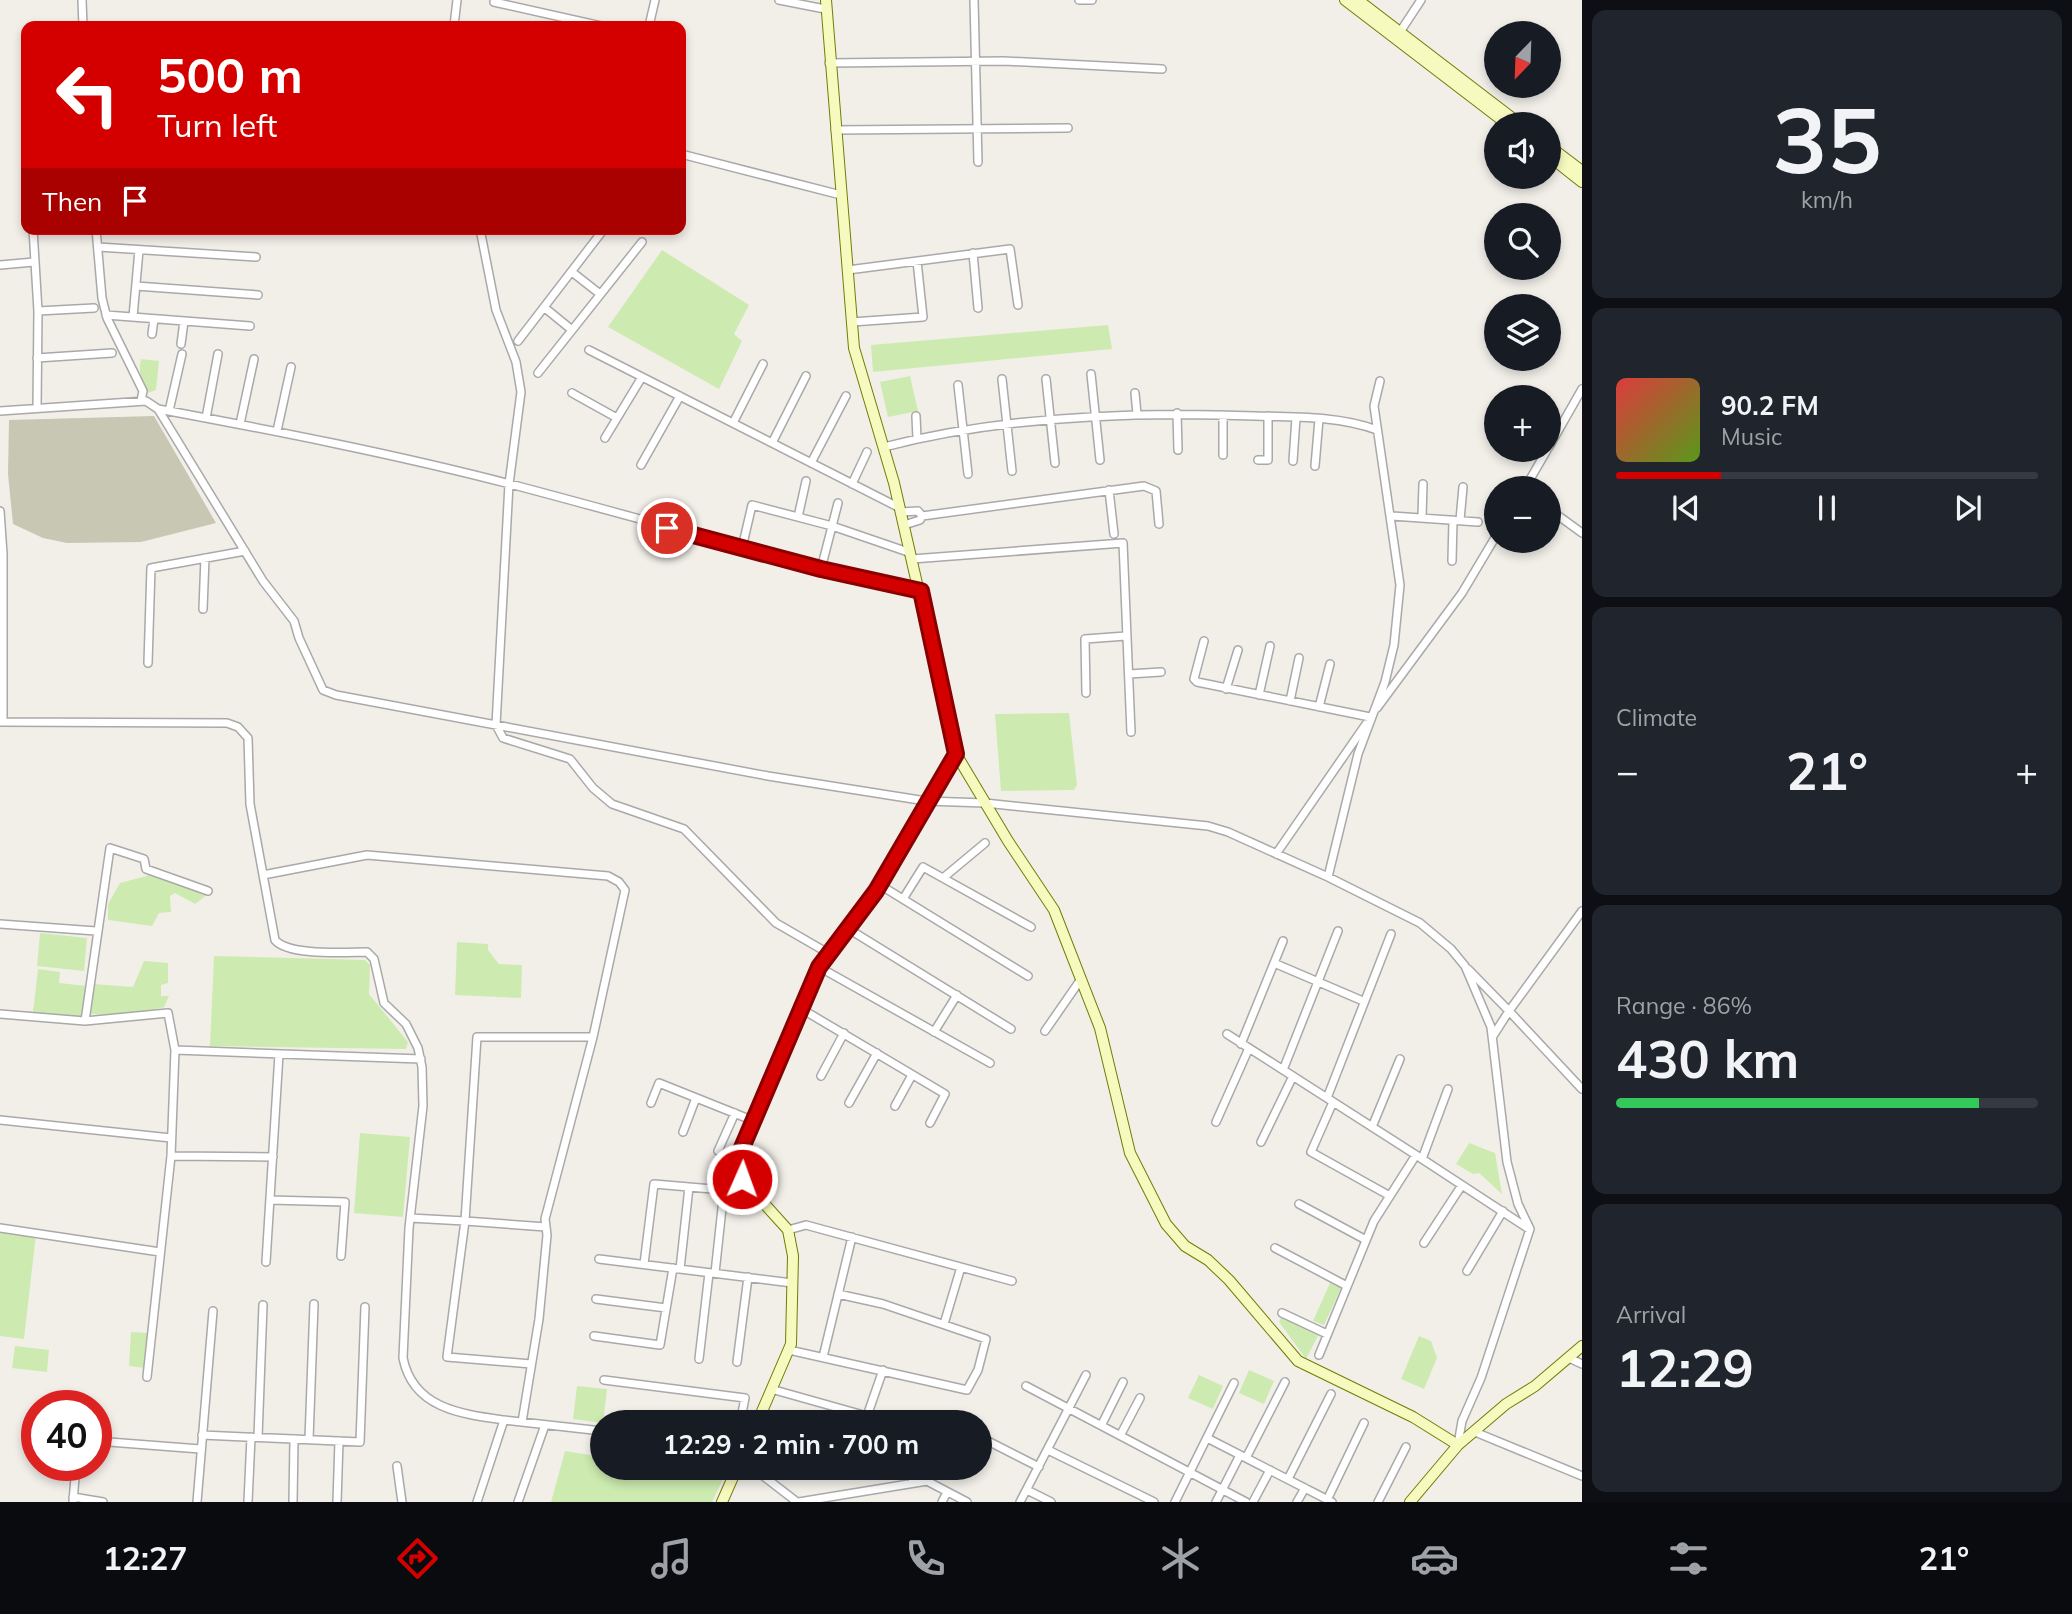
<!DOCTYPE html>
<meta charset="utf-8">
<style>
:root{--surface:#171b24;--page:#20242c;--text:#f1f3f6;--muted:#9ea1a6;--line:#363941;--accent:#d40000}
body{margin:0;font-family:Mulish,sans-serif;background:var(--page);color:var(--text);height:100vh;display:flex;flex-direction:column;font-size:26px;white-space:nowrap}
*{box-sizing:border-box;margin:0}
p{font-size:23px;color:var(--muted)}
.icon{flex:none;width:38px;height:38px;fill:none;stroke:currentColor;stroke-width:2;stroke-linecap:round;stroke-linejoin:round}
.map{position:relative;flex:1;overflow:hidden}
.sheet{display:flex;flex-direction:column;gap:10px;padding:10px;background:#0d0f14;width:490px}
.sheet>*{flex:none}
.top-card{position:absolute;left:21px;top:21px;width:665px;height:214px;border-radius:14px;box-shadow:0 4px 10px #0003;background:#d40000;color:#fff;overflow:hidden}
.needle{width:46px;rotate:203deg}
.buttons{position:absolute;left:1484px;top:21px;display:grid;gap:14px}
.buttons a{display:grid;place-items:center;width:77px;height:77px;border-radius:50%;background:var(--surface);box-shadow:0 4px 10px #0003;font-size:35px}
.speed{position:absolute;left:21px;top:1390px;display:flex;gap:14px;font-size:35px;font-weight:700;text-align:center}
.speed>*{display:grid;place-content:center;width:91px;height:91px;border-radius:50%;background:var(--surface);box-shadow:0 4px 10px #0003;line-height:1}
.speed .limit{border:10px solid #d22;background:#fff;color:#111}
.pin{position:absolute;display:grid;place-items:center;width:60px;height:60px;color:#fff;margin:-30px;border:4px solid #fff;border-radius:50%;box-shadow:0 2px 7px #0007}
.me{position:absolute;width:77px;margin:-38px;rotate:2deg;stroke-linejoin:round;filter:drop-shadow(0 0 5px #0008)}
.turn{display:flex;align-items:center;gap:24px;height:147px;padding:0 21px;font-size:32px}
.turn .icon{width:91px;height:91px;stroke-width:2.5}
.turn b{display:block;font-size:49px;line-height:60px}
.then{display:flex;align-items:center;height:66px;padding:0 21px;background:#0003;gap:14px;font-size:26px}
.big{font-size:52px;font-weight:700;line-height:1.1}
.sheet .widget{flex:1;display:flex;flex-direction:column;justify-content:center;gap:10px;min-width:0;padding:0 24px;border-radius:14px;background:var(--page)}
.sheet .dial{align-items:center;gap:0}
.dial b{font-size:91px;line-height:1}
.song{display:flex;align-items:center;gap:21px}
.cover{width:84px;height:84px;border-radius:10px;background:linear-gradient(135deg,hsl(0 70% 55%),hsl(90 70% 35%))}
.played{height:7px;border-radius:4px;background:linear-gradient(90deg,var(--accent) 25%,var(--line) 25%)}
.keys{display:flex;justify-content:space-around;direction:ltr}
.heat{display:flex;justify-content:space-between;align-items:center;font-size:38px;direction:ltr}
.charge{height:10px;border-radius:5px;background:linear-gradient(90deg,#34c759 86%,var(--line) 0)}
.trip{position:absolute;left:590px;top:1410px;width:402px;height:70px;border-radius:35px;background:var(--surface);box-shadow:0 4px 10px #0003;font-weight:700;line-height:70px;text-align:center}
.dock{display:flex;height:112px;justify-content:space-around;align-items:center;background:#090b0e;color:var(--muted)}
.dock .icon{width:49px;height:49px}
.dock .selected{color:var(--accent)}
.dock b{font-size:32px;color:var(--text)}
main{display:flex;flex:1;min-height:0}
.map>svg:first-child{display:block}
</style>
<main>
<div class="map">
<svg width="1582" height="1502" viewBox="0 0 1582 1502">
<rect width="100%" height="100%" fill="#f2efe9"/>
<path fill="#c7c7b4" d="M 154,416 L 216,523 L 141,542 L 67,543 L 43,538 L 13,524 L 8,474 L 9,420 Z"/>
<path fill="#cdebb0" d="M 662,250 L 749,305 L 734,334 L 742,341 L 719,389 L 608,327 Z
M 1108,325 L 1112,349 L 873,372 L 871,345 Z
M 141,359 L 159,361 L 156,390 L 148,393 C 141,380 138,373 141,359 Z
M 910,376 L 918,411 L 888,417 L 880,382 Z
M 1069,713 L 1077,785 L 1074,790 L 1001,791 L 995,714 Z
M 150,875 C 171,879 187,888 208,894 L 195,904 L 175,893 L 170,896 L 171,912 L 159,913 L 152,926 L 108,920 L 108,904 L 120,883 Z
M 40,933 L 87,938 L 84,971 L 37,966 Z
M 457,942 L 488,944 L 488,950 L 499,964 L 522,965 L 521,998 L 455,995 Z
M 214,956 L 365,960 L 370,965 L 369,994 L 408,1042 L 406,1049 L 210,1046 Z
M 144,961 L 168,963 L 168,983 L 161,985 L 161,996 L 169,996 L 164,1007 L 128,1016 L 91,1014 L 93,984 L 133,987 Z
M 38,969 L 60,972 L 59,983 L 87,986 L 83,1018 L 33,1012 Z
M 360,1133 L 410,1137 L 403,1217 L 354,1213 Z
M 1469,1143 L 1495,1153 L 1502,1194 L 1479,1173 L 1473,1174 L 1456,1164 Z
M 0,1230 L 36,1234 L 24,1339 L 0,1336 Z
M 1330,1283 L 1341,1288 L 1324,1325 L 1313,1321 Z
M 1282,1316 L 1319,1334 L 1306,1359 L 1279,1322 Z
M 131,1332 L 148,1333 L 145,1368 L 129,1366 Z
M 1419,1336 L 1431,1341 L 1437,1358 L 1424,1389 L 1401,1379 Z
M 15,1346 L 49,1350 L 47,1372 L 12,1368 Z
M 1249,1370 L 1274,1381 L 1264,1404 L 1239,1393 Z
M 1199,1375 L 1223,1386 L 1213,1409 L 1188,1398 Z
M 577,1386 L 607,1389 L 603,1423 L 573,1419 Z
M 565,1451 L 602,1457 L 602,1468 L 678,1468 L 725,1475 L 712,1502 L 551,1502 Z"/>
<g fill="none" stroke-linecap="round" stroke-linejoin="round">
<g stroke="#a9a9a9" stroke-width="10">
<path id="street" d="M 82,0 L 83,26
M 779,0 L 825,9
M 974,0 L 978,162
M 1079,0 L 1092,0
M 494,2 L 601,26
M 454,26 L 457,0
M 649,26 L 655,0
M 1398,35 L 1421,0
M 829,63 L 1004,61 L 1162,69
M 835,130 L 1068,128
M 681,154 L 841,195
M 33,229 L 38,311 L 37,408
M 96,229 L 102,298 L 107,318 L 143,391 L 141,401
M 480,229 L 496,310 L 516,362 L 521,392 L 509,484 L 496,725 L 503,738 L 570,759 L 593,788 L 612,804 L 684,829 L 776,923 L 828,953
M 98,247 L 256,257
M 973,253 L 978,308
M 0,265 L 34,262
M 848,270 L 1010,249 L 1018,305
M 572,272 L 600,294
M 136,286 L 258,295
M 545,308 L 572,330
M 38,311 L 94,308
M 106,315 L 250,326
M 133,317 L 139,250
M 852,322 L 923,317 L 917,261
M 152,334 L 154,319
M 518,341 L 604,229
M 181,344 L 184,321
M 589,350 L 900,508
M 37,358 L 112,353
M 538,373 L 642,242
M 1091,374 L 1100,460
M 1002,379 L 1012,471
M 1046,379 L 1055,463
M 1380,381 L 1374,406 L 1400,585 L 1394,645 L 1385,682 L 1358,754 L 1328,877 L 1420,923 L 1451,949 L 1465,966 L 1491,1027 L 1507,1162 L 1518,1204 L 1530,1229 L 1481,1378 L 1462,1421 L 1458,1444
M 958,385 L 968,474
M 572,393 L 617,418
M 1135,393 L 1137,414
M 158,409 C 276,431 394,454 510,484 C 647,520 782,560 920,591
M 0,411 L 146,401 L 158,409 L 263,581 L 294,621 L 299,638 L 323,690 L 336,695 L 768,776 L 926,801 L 985,803 L 1208,826 L 1228,832 L 1328,877
M 169,411 L 182,354
M 1177,413 L 1178,450
M 916,416 L 917,439
M 206,418 L 218,354
M 733,423 L 763,364
M 240,424 L 254,359
M 277,431 L 291,367
M 605,438 L 642,377
M 772,443 L 806,376
M 884,447 C 1004,416 1133,411 1255,416 C 1295,417 1339,416 1377,430
M 1549,447 L 1582,389
M 1223,455 L 1223,415
M 1258,460 L 1268,460 L 1268,416
M 1293,461 L 1296,418
M 811,463 L 846,396
M 641,465 L 680,396
M 1315,466 L 1319,419
M 852,484 L 867,452
M 1525,488 L 1547,450
M 1109,490 L 1114,534
M 1549,509 L 1582,533
M 0,511 L 3,554 L 3,722
M 901,512 L 918,511 L 922,516 L 920,520 L 904,525
M 922,516 L 1144,486 L 1156,491 L 1159,524
M 1392,516 L 1478,522
M 798,517 L 806,481
M 1422,517 L 1423,484
M 1460,520 L 1463,487
M 742,548 L 752,505 L 832,526 L 911,553
M 912,559 L 1123,543 L 1131,732
M 1452,561 L 1453,520
M 821,569 L 838,503
M 203,609 L 205,558
M 1204,641 L 1194,679 L 1197,682 L 1370,717
M 148,663 L 151,568 L 245,551
M 1129,674 L 1161,672
M 1226,689 L 1238,650
M 1086,693 L 1085,639 L 1126,636
M 1259,695 L 1270,646
M 1290,701 L 1299,658
M 1319,707 L 1330,664
M 1377,708 L 1462,593 L 1496,536
M 0,722 L 227,723 L 238,727 L 248,738 L 250,804 L 275,940 C 288,956 346,952 367,952 L 374,959 L 384,1003 L 406,1024 L 418,1048 L 422,1067 L 423,1106 L 409,1228 L 403,1358 C 413,1408 460,1414 504,1420 L 477,1502
M 1276,854 L 1366,724
M 263,875 L 367,855 L 608,876 L 619,882 L 625,890 L 593,1037
M 943,878 L 985,843
M 880,885 L 1028,976
M 903,899 L 923,867 L 1031,927
M 0,924 L 96,931
M 847,928 L 1011,1029
M 1274,963 L 1363,1001
M 819,967 L 990,1063
M 1468,969 L 1509,1011 L 1582,911
M 800,1008 L 945,1094 L 930,1123
M 0,1014 L 85,1021 L 110,848 L 144,859 L 146,869 L 208,891
M 85,1021 L 168,1013 L 175,1050
M 1045,1031 L 1081,979
M 934,1032 L 957,995
M 1227,1034 L 1416,1155
M 1493,1036 L 1509,1011 L 1582,1089
M 1241,1044 L 1283,941
M 1283,1070 L 1338,931
M 821,1076 L 844,1033
M 1327,1098 L 1391,934
M 1333,1102 L 1311,1152 L 1390,1196
M 651,1103 L 659,1083 L 754,1121
M 849,1103 L 877,1053
M 895,1106 L 912,1075
M 0,1120 L 171,1138
M 1216,1122 L 1249,1048
M 1372,1127 L 1400,1059
M 683,1132 L 696,1098
M 1261,1142 L 1293,1076
M 718,1151 L 735,1113
M 171,1156 L 273,1157
M 1422,1159 L 1448,1089
M 270,1200 L 345,1202 L 341,1256
M 1299,1204 L 1366,1240
M 410,1218 L 465,1221 L 447,1357 L 531,1364
M 0,1228 L 160,1252
M 788,1230 L 806,1225 L 1012,1281
M 1424,1243 L 1462,1185
M 1275,1248 L 1347,1286
M 599,1259 L 792,1283
M 266,1262 L 279,1054
M 644,1264 L 654,1184 L 724,1190 L 715,1273
M 680,1269 L 689,1187
M 1467,1271 L 1503,1211
M 596,1299 L 666,1308
M 1282,1313 L 1327,1334
M 944,1324 L 961,1267
M 594,1336 L 660,1345 L 673,1268
M 789,1350 L 967,1390 L 978,1370 L 986,1339 L 883,1304 L 838,1294
M 1319,1355 L 1374,1221 L 1416,1155 L 1529,1229
M 823,1357 L 852,1237
M 1569,1358 L 1582,1364
M 699,1359 L 709,1273
M 737,1362 L 748,1277
M 147,1377 L 171,1156 L 175,1050 L 421,1059
M 604,1380 L 745,1398 L 740,1423
M 1026,1386 L 1246,1502
M 771,1389 L 867,1416 L 883,1370
M 504,1420 L 602,1431
M 522,1422 L 539,1319 L 547,1235 L 545,1219 L 593,1037 L 477,1037 L 465,1221 L 546,1227
M 1102,1424 L 1123,1382
M 1475,1432 L 1582,1476
M 1121,1434 L 1140,1398
M 202,1435 L 360,1442 L 365,1307
M 258,1437 L 263,1305
M 980,1437 L 1039,1467
M 1207,1438 L 1332,1502
M 309,1439 L 314,1304
M 96,1441 L 200,1449
M 1048,1450 L 1154,1502
M 1246,1458 L 1285,1382
M 397,1466 L 402,1502
M 753,1468 L 797,1502
M 1288,1479 L 1331,1394
M 912,1482 L 927,1468
M 1027,1490 L 1051,1502
M 73,1497 L 103,1502
M 1327,1500 L 1364,1423
M 73,1502 L 76,1465
M 197,1502 L 213,1311
M 248,1502 L 251,1437
M 293,1502 L 294,1439
M 337,1502 L 339,1441
M 518,1502 L 545,1425
M 799,1502 L 927,1481 L 967,1502
M 942,1502 L 947,1492
M 1020,1502 L 1086,1375
M 1175,1502 L 1234,1383
M 1216,1502 L 1240,1455
M 1253,1502 L 1270,1470
M 1297,1502 L 1305,1488
M 1378,1502 L 1406,1447"/>
</g>
<g stroke="#707d05" stroke-width="12">
<path id="secondary" d="M 1345,0 L 1507,124
M 1358,0 L 1520,124
M 1549,146 L 1582,171
M 1549,156 L 1582,182
M 956,754 L 1008,841 L 1054,910 L 1100,1028 L 1130,1153 L 1166,1224 L 1185,1246 L 1208,1260 L 1229,1280 L 1298,1361 L 1413,1417 L 1458,1445
M 757,1423 L 791,1344 L 793,1256 L 788,1230 L 742,1179 L 741,1150 L 819,967 L 876,891 L 956,754 L 894,483 L 854,348 L 826,0
M 722,1502 L 737,1468
M 1410,1502 L 1458,1445 L 1506,1404 L 1535,1386 L 1582,1346"/>
</g>
<use href="#street" stroke="#fff" stroke-width="7"/>
<use href="#secondary" stroke="#f7fabf" stroke-width="10"/>
</g>
<g fill="none" stroke-linecap="round" stroke-linejoin="round">
<g stroke="#8a0000" stroke-width="18">
<path id="route" d="M 667,528 L 821,569 L 921,591 L 956,754 L 876,891 L 819,967 L 741,1150 L 742,1179"/>
</g>
<use href="#route" stroke="#d40000" stroke-width="12"/>
</g>
</svg>
<div class="buttons">
<a><svg class="needle" viewBox="-14 -14 28 28"><path d="M0-13l5 13h-10z" fill="#e53935"/><path d="M0 13l5-13h-10z" fill="#9ea1a6"/></svg></a>
<a><svg class="icon" aria-label="sound" viewBox="0 0 24 24"><path d="M4 9h4l5-4v14l-5-4H4zM17 9q2 3 0 6"/></svg></a>
<a><svg class="icon" aria-label="search" viewBox="0 0 24 24"><circle cx="10" cy="10" r="6"/><path d="M15 15l6 6"/></svg></a>
<a><svg class="icon" aria-label="layers" viewBox="0 0 24 24"><path d="M12 4l9 5-9 5-9-5zM3 14l9 5 9-5"/></svg></a>
<a>+</a>
<a>−</a>
</div>
<div class="speed"><div class="limit">40</div></div>
<div class="pin" style="left:667px;top:528px;background:#d93025"><svg class="icon" aria-label="arrive" viewBox="0 0 24 24"><path d="M6 21V4h12l-3 4 3 4H6"/></svg></div>
<svg class="me" style="left:742px;top:1179px" viewBox="-20 -20 40 40"><circle r="17" fill="#d40000" stroke="#fff" stroke-width="3"/><path d="M0-11L8 9 0 5-8 9z" fill="#fff"/></svg>
<div class="trip">12:29 · 2 min · 700 m</div>
<div class="top-card">
<div class="turn"><svg class="icon" aria-label="left" viewBox="0 0 24 24"><path d="M17 20v-9H6M10 6l-5 5 5 5"/></svg><div><b>500 m</b>Turn left</div></div>
<div class="then">Then<svg class="icon" aria-label="arrive" viewBox="0 0 24 24"><path d="M6 21V4h12l-3 4 3 4H6"/></svg></div>
</div>
</div>
<section class="sheet">
<div class="widget dial"><b>35</b><p>km/h</p></div>
<div class="widget">
<div class="song"><i class="cover"></i><div><b>90.2 FM</b><p>Music</p></div></div>
<div class="played"></div>
<div class="keys"><svg class="icon" aria-label="previous" viewBox="0 0 24 24"><path d="M18 5L8 12l10 7zM5 5v14"/></svg><svg class="icon" aria-label="pause" viewBox="0 0 24 24"><path d="M8 5v14M16 5v14"/></svg><svg class="icon" aria-label="next" viewBox="0 0 24 24"><path d="M6 5l10 7-10 7zM19 5v14"/></svg></div>
</div>
<div class="widget"><p>Climate</p>
<div class="heat"><a>−</a><b class="big">21°</b><a>+</a></div>
</div>
<div class="widget"><p>Range · 86%</p><b class="big">430 km</b><div class="charge"></div></div>
<div class="widget"><p>Arrival</p><b class="big">12:29</b></div>
</section>
</main>
<nav class="dock">
<b>12:27</b>
<svg class="icon selected" aria-label="directions" viewBox="0 0 24 24"><path d="M12 3l9 9-9 9-9-9zM9 14v-3h6M13 9l2 2-2 2"/></svg>
<svg class="icon" aria-label="music" viewBox="0 0 24 24"><path d="M9 18V5l10-2v13"/><circle cx="6" cy="18" r="3"/><circle cx="16" cy="16" r="3"/></svg>
<svg class="icon" aria-label="phone" viewBox="0 0 24 24"><path d="M5 4h4l2 5-3 2q2 4 5 5l2-3 5 2v4C11 20 4 13 5 4z"/></svg>
<svg class="icon" aria-label="climate" viewBox="0 0 24 24"><path d="M12 3v18M4 7l16 10M4 17L20 7"/></svg>
<svg class="icon" aria-label="car" viewBox="0 0 24 24"><path d="M5 17H2v-5l4-1 3-4h7l3 4 3 1v5h-3M9 17h6M6 11h13"/><circle cx="7" cy="17" r="2"/><circle cx="17" cy="17" r="2"/></svg>
<svg class="icon" aria-label="filters" viewBox="0 0 24 24"><path d="M4 7h16M4 17h16"/><circle cx="9" cy="7" r="2"/><circle cx="15" cy="17" r="2"/></svg>
<b>21°</b>
</nav>
